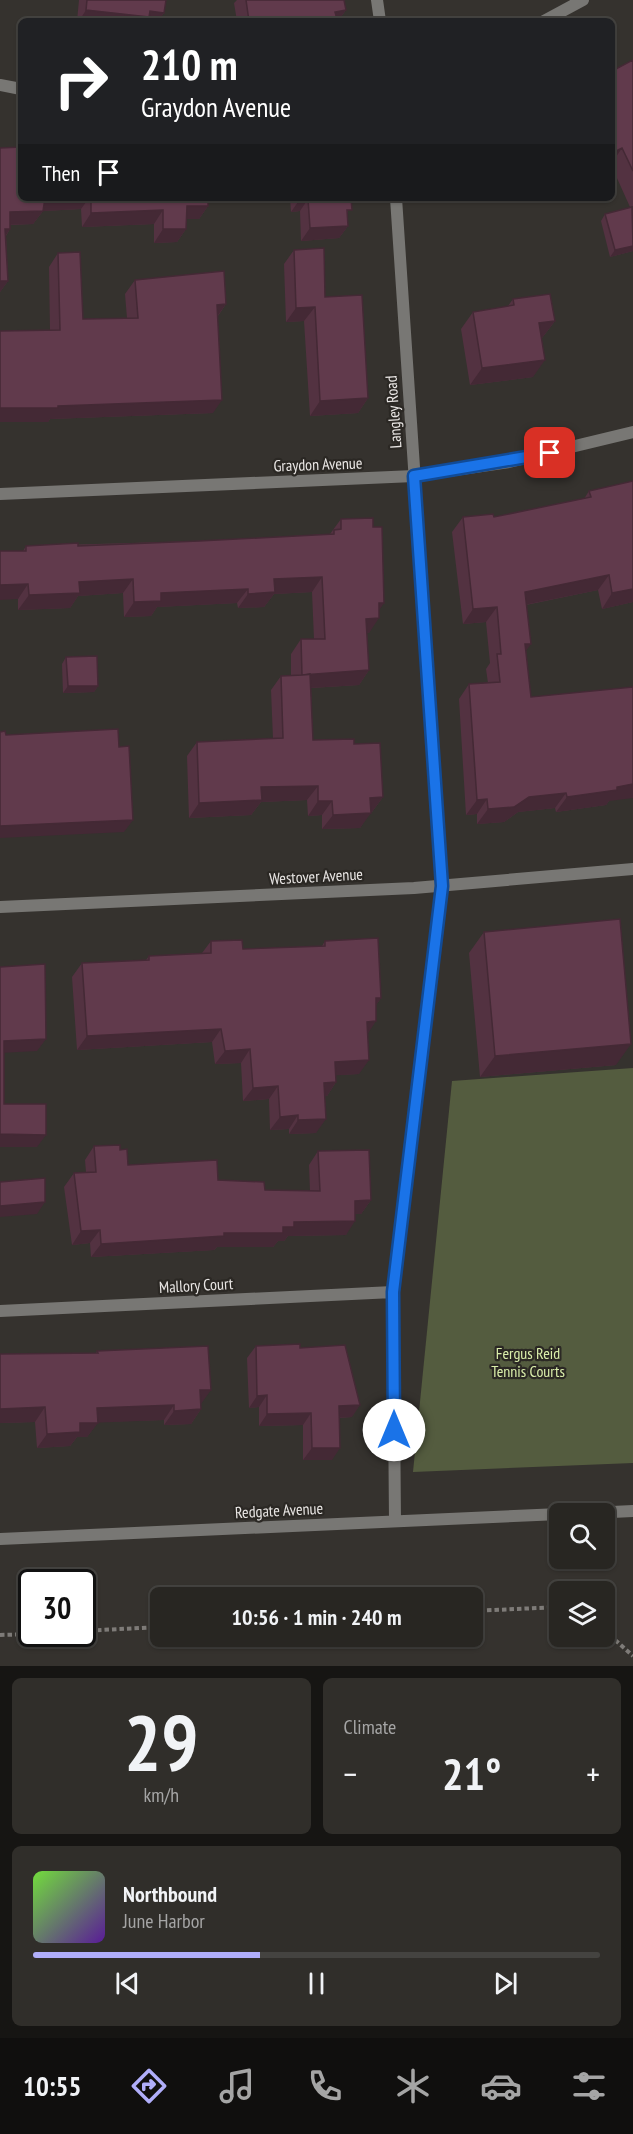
<!DOCTYPE html>
<meta charset="utf-8">
<style>
:root{--surface:#282622;--page:#302e2a;--text:#f1f3f6;--muted:#a5a5a5;--line:#444340;--accent:#b0aefa}
body{margin:0;font-family:"PT Sans Narrow",sans-serif;background:var(--page);color:var(--text);height:100vh;display:flex;flex-direction:column;font-size:22px;white-space:nowrap}
*{box-sizing:border-box;margin:0}
p{font-size:20px;color:var(--muted)}
.icon{flex:none;width:33px;height:33px;fill:none;stroke:currentColor;stroke-width:2;stroke-linecap:round;stroke-linejoin:round}
.map{position:relative;height:1666px;overflow:hidden}
.side{display:flex;flex-direction:column;gap:12px;padding:12px;background:#161513;flex:1}
.side>*{flex:none}
.guide{position:absolute;left:18px;top:18px;width:597px;height:183px;border-radius:9px;box-shadow:0 2px 4px #0004,0 0 0 2px var(--line);background:#202124;color:#fff;overflow:hidden}
.tools{position:absolute;left:549px;top:1503px;display:grid;gap:12px}
.tools a{display:grid;place-items:center;width:66px;height:66px;border-radius:9px;background:var(--surface);box-shadow:0 2px 4px #0004,0 0 0 2px var(--line);font-size:30px}
.speed{position:absolute;left:18px;top:1569px;display:flex;gap:12px;font-size:30px;font-weight:700;text-align:center}
.speed>*{display:grid;place-content:center;width:78px;height:78px;border-radius:50%;background:var(--surface);box-shadow:0 2px 4px #0004,0 0 0 2px var(--line);line-height:1}
.speed .limit{border:3px solid #111;border-radius:9px;background:#fff;color:#111}
.pin{position:absolute;display:grid;place-items:center;width:51px;height:51px;color:#fff;margin:-26px;border-radius:12px;box-shadow:0 3px 9px #0006}
.me{position:absolute;width:66px;margin:-33px;rotate:0deg;stroke-linejoin:round;filter:drop-shadow(0 0 4px #0008)}
.turn{display:flex;align-items:center;gap:21px;height:126px;padding:0 24px;font-size:27px}
.turn .icon{width:78px;height:78px;stroke-width:2.5}
.turn b{display:block;font-size:42px;line-height:51px}
.then{display:flex;align-items:center;height:57px;padding:0 24px;background:#0003;gap:12px;font-size:22px}
.big{font-size:45px;font-weight:800;line-height:1.1}
.side .card{flex:1;display:flex;flex-direction:column;justify-content:center;gap:9px;min-width:0;padding:0 21px;border-radius:9px;background:var(--page)}
.side .dial{align-items:center;gap:0}
.dial b{font-size:78px;line-height:1}
.song{display:flex;align-items:center;gap:18px}
.cover{width:72px;height:72px;border-radius:9px;background:linear-gradient(135deg,hsl(100 70% 55%),hsl(270 70% 35%))}
.played{height:6px;border-radius:3px;background:linear-gradient(90deg,var(--accent) 40%,var(--line) 40%)}
.keys{display:flex;justify-content:space-around;direction:ltr}
.heat{display:flex;justify-content:space-between;align-items:center;font-size:33px;direction:ltr}
.side .tiles{flex:1;display:grid;gap:12px;grid-template-columns:1fr 1fr}
.card:last-child{grid-column:span 2}
.trip{position:absolute;left:150px;top:1587px;width:333px;height:60px;border-radius:9px;background:var(--surface);box-shadow:0 2px 4px #0004,0 0 0 2px var(--line);font-weight:800;line-height:60px;text-align:center}
.menu{display:flex;height:96px;justify-content:space-around;align-items:center;background:#100f0e;color:var(--muted)}
.menu .icon{width:42px;height:42px}
.menu .current{color:var(--accent)}
.menu b{font-size:27px;color:var(--text)}
.map>svg:first-child{display:block}
</style>
<div class="map">
<svg width="633" height="1666" viewBox="0 0 633 1666">
<rect width="100%" height="100%" fill="#35322e"/>
<path fill="#545c3f" d="M 633,1068 L 633,1463 L 413,1472 L 452,1081 Z"/>
<g fill="none" stroke-linecap="round" stroke-linejoin="round">
<path stroke="#7e7b78" stroke-width="4" stroke-dasharray="4.5 3" stroke-linecap="butt" d="M 472,1611 L 560,1607
M 604,1630 L 633,1656
M 82,1631 L 160,1627
M 0,1635 L 35,1634"/>
<path stroke="#787774" stroke-width="12" d="M 377,0 L 380,21
M 544,21 L 583,0
M 0,85 L 21,89
M 0,494 L 414,476 L 509,462 L 633,432
M 0,907 L 414,888 L 633,869
M 0,1311 L 393,1292
M 570,1514 L 633,1511
M 395,1521 L 393,1292 L 442,886 L 396,198
M 0,1539 L 560,1514"/>
</g>
<path fill="#533241" d="M 79,0 L 166,0 L 164,13 L 158,21 L 77,21 Z
M 237,0 L 344,0 L 346,10 L 338,21 L 237,21 L 234,3 Z
M 633,60 L 633,206 L 630,207 L 612,167 L 612,71 Z
M 0,148 L 21,198 L 208,198 L 208,206 L 199,219 L 186,219 L 186,229 L 177,242 L 154,243 L 154,224 L 82,227 L 81,209 L 43,211 L 33,224 L 10,225 L 10,229 L 6,236 L 8,281 L 0,292 Z
M 290,198 L 351,198 L 347,216 L 348,226 L 339,238 L 301,241 L 300,211 L 291,212 Z
M 633,210 L 633,251 L 610,257 L 601,221 L 605,214 Z
M 294,250 L 325,297 L 368,398 L 358,413 L 310,416 L 304,321 L 286,322 L 284,264 Z
M 58,253 L 83,319 L 127,318 L 125,294 L 135,280 L 226,304 L 218,316 L 213,413 L 50,419 L 48,422 L 0,422 L 0,331 L 50,330 L 49,267 Z
M 513,299 L 555,321 L 542,338 L 533,377 L 470,385 L 461,329 L 473,312 L 508,306 Z
M 633,481 L 633,602 L 602,609 L 598,590 L 526,605 L 526,650 L 531,697 L 609,801 L 606,805 L 556,812 L 555,808 L 518,812 L 504,822 L 477,824 L 477,814 L 466,815 L 459,699 L 469,684 L 488,683 L 486,669 L 490,663 L 486,622 L 463,624 L 452,532 L 463,517 L 494,517 L 584,499 L 589,491 Z
M 341,519 L 373,527 L 379,611 L 369,633 L 367,633 L 369,670 L 359,685 L 311,688 L 313,740 L 354,744 L 383,797 L 372,812 L 370,812 L 360,828 L 322,829 L 322,815 L 308,816 L 307,800 L 261,802 L 251,815 L 189,818 L 187,756 L 197,742 L 273,739 L 271,690 L 281,676 L 291,675 L 291,654 L 301,639 L 314,639 L 312,592 L 274,594 L 264,607 L 238,608 L 237,603 L 157,607 L 151,616 L 124,617 L 123,593 L 78,596 L 70,608 L 18,610 L 18,599 L 23,551 L 26,546 L 199,541 L 330,534 Z
M 66,657 L 98,686 L 94,692 L 63,693 L 62,664 Z
M 484,932 L 616,1065 L 480,1077 L 469,953 Z
M 211,941 L 243,949 L 322,946 L 325,941 L 381,998 L 376,1005 L 367,1034 L 359,1074 L 336,1075 L 336,1082 L 327,1096 L 325,1096 L 316,1133 L 289,1134 L 289,1129 L 270,1130 L 269,1099 L 243,1101 L 241,1063 L 215,1064 L 212,1042 L 77,1050 L 72,977 L 82,963 L 146,960 L 149,956 L 202,953 Z
M 94,1146 L 120,1150 L 128,1165 L 218,1180 L 265,1190 L 310,1191 L 309,1165 L 318,1151 L 371,1200 L 361,1214 L 355,1214 L 346,1235 L 288,1236 L 284,1241 L 278,1241 L 273,1247 L 217,1247 L 214,1250 L 91,1257 L 90,1243 L 72,1245 L 64,1187 L 74,1173 L 86,1172 L 85,1160 Z
M 256,1346 L 300,1348 L 352,1417 L 339,1418 L 332,1460 L 303,1460 L 303,1425 L 259,1426 L 259,1407 L 249,1408 L 247,1358 Z
M 97,1351 L 201,1404 L 201,1409 L 191,1424 L 164,1425 L 164,1420 L 98,1422 L 87,1437 L 77,1437 L 70,1446 L 37,1448 L 35,1422 L 0,1423 L 0,1354 L 96,1353 Z"/>
<path fill="#442935" d="M 86,10 L 150,11 L 164,13 L 158,21 L 79,21 Z
M 346,10 L 338,21 L 319,21 L 335,12 Z
M 622,148 L 612,163 L 612,153 Z
M 45,198 L 89,198 L 81,209 L 43,211 L 33,224 L 0,225 L 10,212 Z
M 300,199 L 308,199 L 300,211 L 291,212 Z
M 187,206 L 208,206 L 199,219 L 177,219 Z
M 163,210 L 154,224 L 82,227 L 91,213 Z
M 348,226 L 339,238 L 301,241 L 310,228 Z
M 5,229 L 10,229 L 1,243 Z
M 163,229 L 186,229 L 177,242 L 154,243 Z
M 633,246 L 633,251 L 610,257 L 615,250 Z
M 0,281 L 8,281 L 0,292 Z
M 226,304 L 216,318 L 217,305 Z
M 315,307 L 304,321 L 286,322 L 296,308 Z
M 555,321 L 542,338 L 527,341 L 539,323 Z
M 545,360 L 533,377 L 470,385 L 482,368 Z
M 368,398 L 358,413 L 310,416 L 320,401 Z
M 222,400 L 213,413 L 50,419 L 48,422 L 0,422 L 0,408 Z
M 609,575 L 598,590 L 514,607 L 525,592 Z
M 322,577 L 312,592 L 274,594 L 264,607 L 238,608 L 248,594 L 274,579 Z
M 133,579 L 123,593 L 78,596 L 70,608 L 18,610 L 29,595 L 79,582 Z
M 28,584 L 18,599 L 0,600 L 0,585 Z
M 248,589 L 237,603 L 157,607 L 151,616 L 124,617 L 134,602 L 161,593 Z
M 633,589 L 633,602 L 602,609 L 612,593 Z
M 379,603 L 384,603 L 374,618 Z
M 497,607 L 486,622 L 463,624 L 473,609 Z
M 379,618 L 369,633 L 356,633 L 366,619 Z
M 525,644 L 531,644 L 520,659 Z
M 369,670 L 359,685 L 292,689 L 302,675 Z
M 68,686 L 98,686 L 94,692 L 63,693 Z
M 633,784 L 633,798 L 609,801 L 606,805 L 556,812 L 567,797 L 617,787 Z
M 318,786 L 307,800 L 261,802 L 251,815 L 189,818 L 199,803 L 261,787 Z
M 566,793 L 555,808 L 518,812 L 504,822 L 477,824 L 488,809 L 529,797 Z
M 383,797 L 372,812 L 360,813 L 370,798 Z
M 487,799 L 477,814 L 466,815 L 477,800 Z
M 318,801 L 332,801 L 322,815 L 308,816 Z
M 371,813 L 360,828 L 322,829 L 333,815 Z
M 133,820 L 124,832 L 0,838 L 0,826 Z
M 376,998 L 381,998 L 372,1011 Z
M 376,1021 L 367,1035 L 367,1022 Z
M 221,1029 L 212,1042 L 77,1050 L 87,1036 Z
M 46,1039 L 37,1051 L 0,1053 L 4,1041 Z
M 631,1044 L 616,1065 L 480,1077 L 495,1056 Z
M 250,1049 L 241,1063 L 215,1064 L 225,1051 Z
M 369,1060 L 359,1074 L 325,1076 L 335,1062 Z
M 336,1082 L 327,1096 L 315,1096 L 324,1083 Z
M 278,1086 L 269,1099 L 243,1101 L 253,1088 Z
M 298,1115 L 289,1129 L 270,1130 L 280,1117 Z
M 326,1119 L 316,1133 L 289,1134 L 298,1120 Z
M 0,1134 L 46,1135 L 37,1147 L 0,1147 Z
M 371,1200 L 361,1214 L 345,1214 L 355,1201 Z
M 45,1202 L 37,1214 L 0,1217 L 0,1206 Z
M 355,1221 L 346,1235 L 288,1236 L 284,1241 L 278,1241 L 273,1247 L 217,1247 L 214,1250 L 91,1257 L 101,1244 L 283,1227 L 294,1222 Z
M 100,1230 L 90,1243 L 72,1245 L 81,1231 Z
M 200,1390 L 211,1390 L 201,1404 Z
M 267,1395 L 259,1407 L 249,1408 L 257,1396 Z
M 174,1405 L 164,1420 L 88,1423 L 98,1423 L 87,1437 L 77,1437 L 70,1446 L 37,1448 L 47,1434 L 80,1423 L 97,1408 Z
M 360,1405 L 352,1417 L 330,1418 L 339,1406 Z
M 45,1407 L 35,1422 L 0,1423 L 0,1409 Z
M 201,1409 L 191,1424 L 164,1425 L 174,1411 Z
M 311,1413 L 303,1425 L 259,1426 L 267,1414 Z
M 312,1448 L 340,1448 L 332,1460 L 303,1460 Z"/>
<path fill="#613a4c" stroke="#442935" stroke-width="1.5" d="M 87,0 L 166,0 L 164,13 L 150,11 L 149,17 L 86,10 Z
M 246,0 L 344,0 L 346,10 L 335,12 L 337,19 L 319,21 L 249,21 Z
M 633,60 L 633,171 L 622,148 L 612,153 L 612,71 Z
M 21,147 L 21,198 L 46,198 L 45,198 L 43,211 L 10,212 L 10,229 L 5,229 L 8,281 L 0,281 L 0,148 Z
M 91,198 L 208,198 L 208,206 L 187,206 L 186,229 L 163,229 L 163,210 L 91,213 Z
M 300,198 L 351,198 L 352,210 L 347,210 L 348,226 L 310,228 L 308,199 L 300,199 Z
M 632,207 L 633,246 L 615,250 L 605,214 Z
M 324,248 L 325,297 L 362,295 L 368,398 L 320,401 L 315,307 L 296,308 L 294,250 Z
M 80,252 L 83,319 L 138,318 L 135,280 L 224,271 L 226,304 L 217,305 L 222,400 L 58,406 L 58,408 L 0,408 L 0,331 L 60,330 L 58,253 Z
M 550,294 L 555,321 L 539,323 L 545,360 L 482,368 L 473,312 L 514,305 L 513,299 Z
M 633,481 L 633,589 L 612,593 L 609,575 L 525,592 L 531,644 L 525,644 L 531,697 L 633,687 L 633,784 L 617,787 L 617,790 L 567,797 L 566,793 L 529,797 L 514,807 L 488,809 L 487,799 L 477,800 L 469,684 L 500,682 L 497,654 L 501,654 L 497,607 L 473,609 L 463,517 L 493,514 L 494,517 L 591,497 L 589,491 Z
M 373,518 L 373,527 L 382,527 L 384,603 L 379,603 L 379,618 L 366,619 L 369,670 L 302,675 L 310,674 L 313,740 L 354,739 L 354,744 L 380,743 L 383,797 L 370,798 L 371,813 L 333,815 L 332,801 L 318,801 L 318,786 L 261,787 L 262,800 L 199,803 L 197,742 L 283,738 L 281,676 L 302,675 L 301,639 L 325,639 L 322,577 L 274,579 L 275,592 L 248,594 L 248,589 L 161,593 L 161,601 L 134,602 L 133,579 L 79,582 L 80,593 L 29,595 L 28,584 L 0,585 L 0,551 L 26,551 L 26,546 L 78,543 L 78,546 L 199,541 L 334,534 L 334,530 L 341,529 L 341,519 Z
M 97,656 L 98,686 L 68,686 L 66,657 Z
M 118,729 L 119,747 L 129,746 L 133,820 L 0,826 L 0,732 L 5,731 L 6,735 Z
M 620,919 L 631,1044 L 495,1056 L 484,932 Z
M 378,938 L 381,998 L 376,998 L 376,1021 L 367,1022 L 369,1060 L 335,1062 L 336,1082 L 324,1083 L 326,1119 L 298,1120 L 298,1115 L 280,1117 L 278,1086 L 253,1088 L 250,1049 L 225,1051 L 221,1029 L 87,1036 L 82,963 L 149,960 L 149,956 L 211,953 L 211,941 L 242,940 L 243,949 L 325,946 L 325,941 Z
M 45,964 L 46,1039 L 4,1041 L 4,1104 L 46,1104 L 46,1135 L 0,1134 L 0,967 Z
M 120,1145 L 120,1150 L 127,1149 L 128,1165 L 217,1160 L 218,1180 L 264,1182 L 265,1190 L 320,1191 L 318,1151 L 369,1150 L 371,1200 L 355,1201 L 355,1221 L 294,1222 L 294,1227 L 283,1227 L 283,1233 L 224,1233 L 224,1236 L 101,1244 L 100,1230 L 81,1231 L 74,1173 L 96,1172 L 94,1146 Z
M 45,1178 L 45,1202 L 0,1206 L 0,1182 Z
M 300,1344 L 300,1348 L 345,1345 L 360,1405 L 339,1406 L 340,1448 L 312,1448 L 311,1413 L 267,1414 L 267,1395 L 257,1396 L 256,1346 Z
M 208,1346 L 211,1390 L 200,1390 L 201,1409 L 174,1411 L 174,1405 L 97,1408 L 98,1423 L 80,1423 L 80,1432 L 47,1434 L 45,1407 L 0,1409 L 0,1354 L 98,1353 L 97,1351 Z"/>
<g fill="none" stroke-linecap="round" stroke-linejoin="round">
<g stroke="#114b97" stroke-width="15">
<path id="route" d="M 394,1430 L 393,1292 L 442,886 L 414,476 L 550,453"/>
</g>
<use href="#route" stroke="#1a73e8" stroke-width="10"/>
</g>
<g text-anchor="middle" dominant-baseline="central" stroke-width="4.5" stroke-linejoin="round" paint-order="stroke">
<g font-size="16" fill="#e9e6e4" stroke="#2b2824">
<text transform="translate(393 412) rotate(-94)">Langley Road</text>
<text transform="translate(318 464) rotate(-2)">Graydon Avenue</text>
<text transform="translate(316 876) rotate(-3)">Westover Avenue</text>
<text transform="translate(196 1285) rotate(-3)">Mallory Court</text>
<text transform="translate(279 1510) rotate(-3)">Redgate Avenue</text>
</g>
<g font-size="16" fill="#daeeaa" stroke="#2b2824">
<text x="528" y="1353">Fergus Reid<tspan x="528" dy="18">Tennis Courts</tspan></text>
</g>
</g>
</svg>
<div class="tools">
<a><svg class="icon" aria-label="search" viewBox="0 0 24 24"><circle cx="10" cy="10" r="6"/><path d="M15 15l6 6"/></svg></a>
<a><svg class="icon" aria-label="layers" viewBox="0 0 24 24"><path d="M12 4l9 5-9 5-9-5zM3 14l9 5 9-5"/></svg></a>
</div>
<div class="speed"><div class="limit">30</div></div>
<div class="pin" style="left:550px;top:453px;background:#d93025"><svg class="icon" aria-label="arrive" viewBox="0 0 24 24"><path d="M6 21V4h12l-3 4 3 4H6"/></svg></div>
<svg class="me" style="left:394px;top:1430px" viewBox="-20 -20 40 40"><circle r="19" fill="#fff"/><path d="M0-13L10 11 0 6-10 11z" fill="#1a73e8"/></svg>
<div class="trip">10:56 · 1 min · 240 m</div>
<div class="guide">
<div class="turn"><svg class="icon" aria-label="right" viewBox="0 0 24 24"><path d="M7 20v-9h11M14 6l5 5-5 5"/></svg><div><b>210 m</b>Graydon Avenue</div></div>
<div class="then">Then<svg class="icon" aria-label="arrive" viewBox="0 0 24 24"><path d="M6 21V4h12l-3 4 3 4H6"/></svg></div>
</div>
</div>
<section class="side">
<div class="tiles">
<div class="card dial"><b>29</b><p>km/h</p></div>
<div class="card"><p>Climate</p>
<div class="heat"><a>−</a><b class="big">21°</b><a>+</a></div>
</div>
<div class="card">
<div class="song"><i class="cover"></i><div><b>Northbound</b><p>June Harbor</p></div></div>
<div class="played"></div>
<div class="keys"><svg class="icon" aria-label="previous" viewBox="0 0 24 24"><path d="M18 5L8 12l10 7zM5 5v14"/></svg><svg class="icon" aria-label="pause" viewBox="0 0 24 24"><path d="M8 5v14M16 5v14"/></svg><svg class="icon" aria-label="next" viewBox="0 0 24 24"><path d="M6 5l10 7-10 7zM19 5v14"/></svg></div>
</div>
</div>
</section>
<nav class="menu">
<b>10:55</b>
<svg class="icon current" aria-label="directions" viewBox="0 0 24 24"><path d="M12 3l9 9-9 9-9-9zM9 14v-3h6M13 9l2 2-2 2"/></svg>
<svg class="icon" aria-label="music" viewBox="0 0 24 24"><path d="M9 18V5l10-2v13"/><circle cx="6" cy="18" r="3"/><circle cx="16" cy="16" r="3"/></svg>
<svg class="icon" aria-label="phone" viewBox="0 0 24 24"><path d="M5 4h4l2 5-3 2q2 4 5 5l2-3 5 2v4C11 20 4 13 5 4z"/></svg>
<svg class="icon" aria-label="climate" viewBox="0 0 24 24"><path d="M12 3v18M4 7l16 10M4 17L20 7"/></svg>
<svg class="icon" aria-label="car" viewBox="0 0 24 24"><path d="M5 17H2v-5l4-1 3-4h7l3 4 3 1v5h-3M9 17h6M6 11h13"/><circle cx="7" cy="17" r="2"/><circle cx="17" cy="17" r="2"/></svg>
<svg class="icon" aria-label="filters" viewBox="0 0 24 24"><path d="M4 7h16M4 17h16"/><circle cx="9" cy="7" r="2"/><circle cx="15" cy="17" r="2"/></svg>
</nav>
